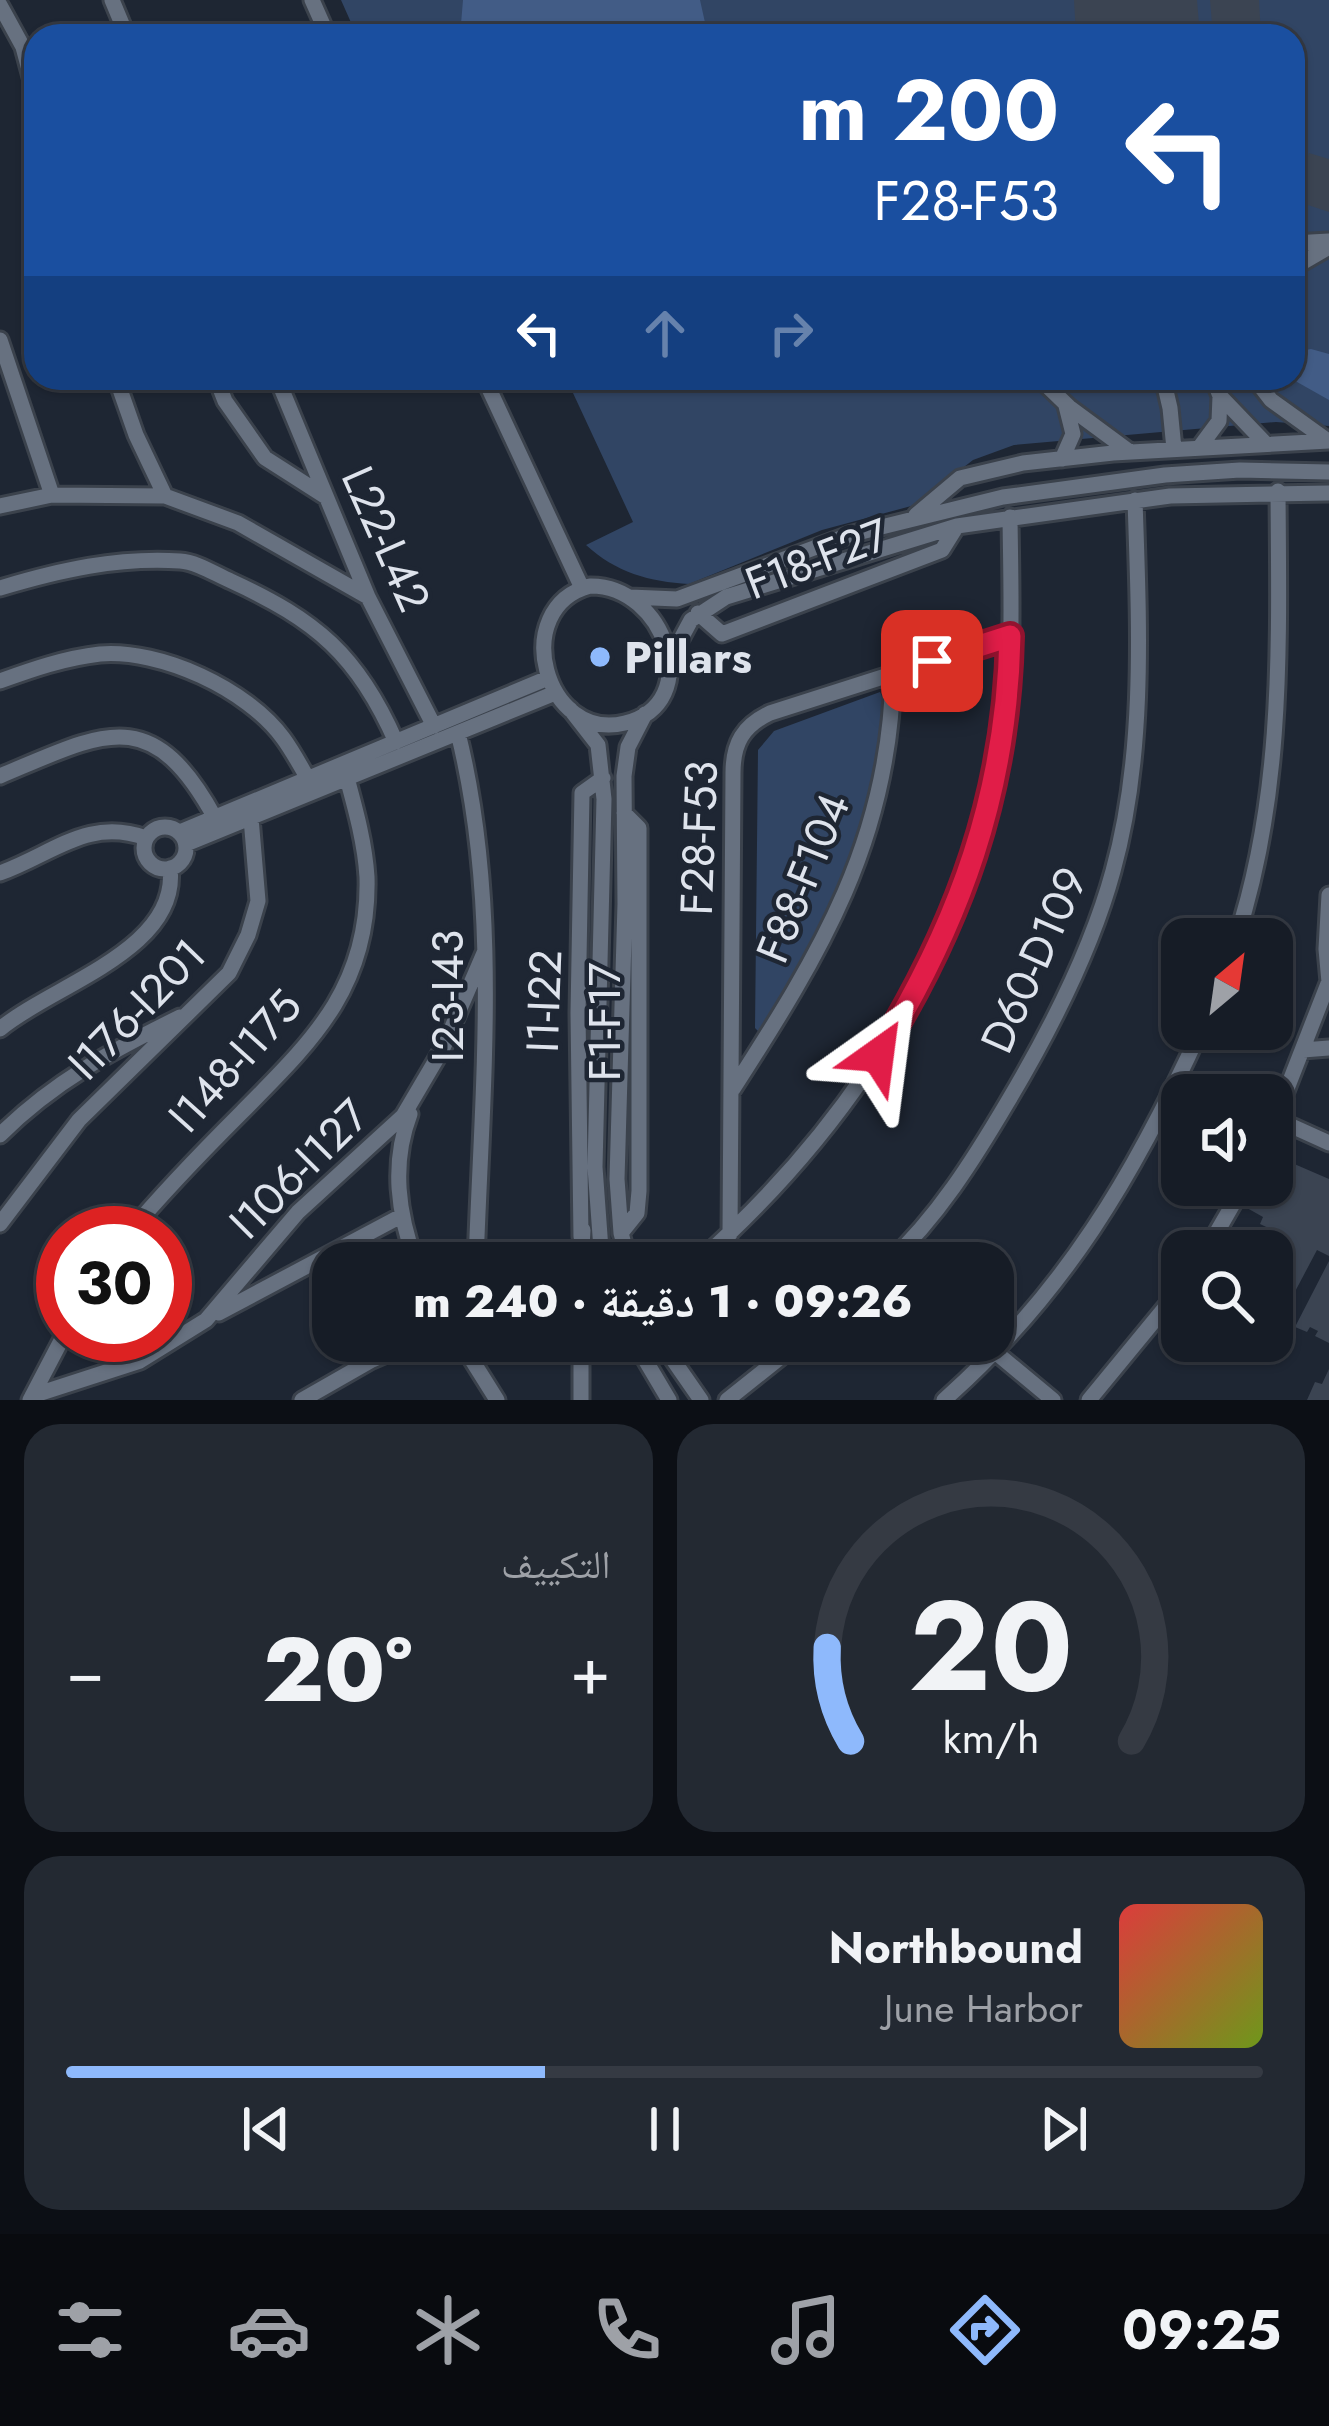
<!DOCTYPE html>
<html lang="ar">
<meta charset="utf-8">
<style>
:root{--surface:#161c26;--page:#232932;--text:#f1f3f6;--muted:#9ea1a7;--line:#353a43;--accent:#8eb9fc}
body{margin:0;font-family:Jost,"Noto Naskh Arabic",sans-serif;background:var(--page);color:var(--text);direction:rtl;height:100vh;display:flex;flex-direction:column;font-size:45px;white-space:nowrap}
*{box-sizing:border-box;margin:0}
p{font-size:39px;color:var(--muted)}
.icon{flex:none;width:66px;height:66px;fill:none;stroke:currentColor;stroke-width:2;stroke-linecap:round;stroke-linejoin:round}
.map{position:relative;height:1400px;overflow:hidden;direction:ltr}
.details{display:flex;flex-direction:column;gap:24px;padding:24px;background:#0c0f15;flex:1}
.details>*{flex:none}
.banner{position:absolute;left:24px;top:24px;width:1281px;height:366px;border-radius:36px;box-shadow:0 3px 9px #0004,0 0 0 3px var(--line);direction:rtl;background:#1a4fa0;color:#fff;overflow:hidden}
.needle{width:78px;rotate:29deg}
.tools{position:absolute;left:1161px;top:918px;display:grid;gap:24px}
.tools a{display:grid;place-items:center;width:132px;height:132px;border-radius:24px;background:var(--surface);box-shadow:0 3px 9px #0004,0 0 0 3px var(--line);font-size:60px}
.speed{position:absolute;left:36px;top:1206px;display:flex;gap:24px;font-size:60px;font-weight:700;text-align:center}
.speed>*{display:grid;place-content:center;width:156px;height:156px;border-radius:50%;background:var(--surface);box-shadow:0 3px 9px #0004,0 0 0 3px var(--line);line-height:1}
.speed .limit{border:18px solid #d22;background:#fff;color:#111}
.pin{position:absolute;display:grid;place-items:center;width:102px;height:102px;color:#fff;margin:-51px;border-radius:24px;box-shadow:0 6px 18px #0006}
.me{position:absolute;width:132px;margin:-66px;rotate:31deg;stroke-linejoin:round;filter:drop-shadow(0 0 9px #0008)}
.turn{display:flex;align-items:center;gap:42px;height:252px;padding:0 48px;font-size:54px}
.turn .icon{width:156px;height:156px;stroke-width:2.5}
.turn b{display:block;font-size:84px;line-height:102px}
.lanes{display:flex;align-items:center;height:114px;padding:0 48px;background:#0003;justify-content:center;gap:60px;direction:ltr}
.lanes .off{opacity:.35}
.big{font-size:90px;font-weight:800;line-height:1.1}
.details .tile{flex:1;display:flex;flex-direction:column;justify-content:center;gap:18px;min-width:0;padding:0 42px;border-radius:36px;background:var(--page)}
.details .dial{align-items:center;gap:0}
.dial svg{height:312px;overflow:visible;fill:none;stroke:var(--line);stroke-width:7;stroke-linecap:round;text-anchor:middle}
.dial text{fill:var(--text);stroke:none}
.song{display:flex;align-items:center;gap:36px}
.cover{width:144px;height:144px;border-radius:18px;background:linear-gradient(135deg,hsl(0 70% 55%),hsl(80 70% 35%))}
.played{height:12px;border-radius:6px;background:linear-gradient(90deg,var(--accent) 40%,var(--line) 40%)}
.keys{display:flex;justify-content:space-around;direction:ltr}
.heat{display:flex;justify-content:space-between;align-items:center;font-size:66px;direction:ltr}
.details .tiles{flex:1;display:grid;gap:24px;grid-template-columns:1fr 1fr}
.tile:last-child{grid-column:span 2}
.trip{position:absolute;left:312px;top:1242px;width:702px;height:120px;border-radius:36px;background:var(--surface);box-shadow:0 3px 9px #0004,0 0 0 3px var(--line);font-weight:800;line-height:120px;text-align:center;direction:rtl}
.tab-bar{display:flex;height:192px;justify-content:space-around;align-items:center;background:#090b0f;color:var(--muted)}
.tab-bar .icon{width:84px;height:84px}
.tab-bar .current{color:var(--accent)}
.tab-bar b{font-size:54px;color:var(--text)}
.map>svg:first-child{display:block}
</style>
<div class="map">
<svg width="1329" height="1400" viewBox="0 0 1329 1400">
<rect width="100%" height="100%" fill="#1e2633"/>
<path fill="#314564" d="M 341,0 L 1329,0 L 1329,426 L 1276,422 L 1014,445 L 973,460 L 915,505 L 822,530 L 689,584 C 650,582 615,572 586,545 L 633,522 L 566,378 L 1293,378 L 1293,36 L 357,36 Z
M 880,692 C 897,722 849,873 834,909 C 816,951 788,991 766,1032 L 759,1032 L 755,1028 L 758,750 L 774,731 Z"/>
<path fill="#425c86" d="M 463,0 L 700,0 L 708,36 L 460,36 Z
M 1311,349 L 1329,354 L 1329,400 L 1290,378 L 1293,378 L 1293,352 Z"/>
<path fill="#3b4452" d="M 1074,0 L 1197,0 L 1200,36 L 1076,36 Z
M 1210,0 L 1259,0 L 1261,36 L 1213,36 Z
M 1309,153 L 1329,159 L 1329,212 L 1296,201 Z
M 1292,1163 L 1329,1179 L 1329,1256 L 1317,1250 L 1280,1320 L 1272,1316 L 1272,1256 L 1283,1235 L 1260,1224 L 1263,1217 L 1247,1208 L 1257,1187 L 1276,1195 Z
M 1329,1261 L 1329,1343 L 1315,1336 L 1318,1331 L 1310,1327 L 1307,1332 L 1295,1327 Z
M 1329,1369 L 1329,1400 L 1307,1400 L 1315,1382 L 1322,1384 Z"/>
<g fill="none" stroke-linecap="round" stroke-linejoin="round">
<g stroke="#3b424c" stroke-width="21">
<path id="minor" d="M 112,0 L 127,36
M 312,0 L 328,36
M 0,5 L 23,47 L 36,96
M 1293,243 L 1329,241
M 1293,268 L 1329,247
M 0,340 L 52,495
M 116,378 L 136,435 L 165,496 L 238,523 L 368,597
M 216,378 L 225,401 L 265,458 L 326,497
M 277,378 L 368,597 L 434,726
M 484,378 L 582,588
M 1039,378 L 1069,407 L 1130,452
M 1163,378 L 1170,408 L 1174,449
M 1213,378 L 1220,396 L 1265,443
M 1254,378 L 1271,400 L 1328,441
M 1199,448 L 1219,421 L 1220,396
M 1062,459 L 1073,434 L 1066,406
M 0,506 L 52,495 L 165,496
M 916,515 L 960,478 L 1023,463 L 1113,453 L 1329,441
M 590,586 C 665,585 706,703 625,723 C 545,743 508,608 590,586 Z
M 0,588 C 60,570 117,557 180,561 C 197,562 215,574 231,581 C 316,620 358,655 396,742
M 630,597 L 677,599 L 849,535 L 1003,497 L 1165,475 L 1240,470 L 1329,472
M 698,613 L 722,634 L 942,550 L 957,526
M 669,661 L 691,620 L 726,597 L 957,526 L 1170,496 L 1329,493
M 0,681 C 33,669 65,658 100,654 C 161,649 247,689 283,738 C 292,750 300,765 308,779
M 570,709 L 598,745 L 604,799 L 595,1167 L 602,1263
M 458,733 C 501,905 482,1087 476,1263
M 0,776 C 103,733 151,701 215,818
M144 848a21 21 0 1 1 42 0a21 21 0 1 1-42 0Z
M 180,832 L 548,678
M 186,844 L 555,693
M 0,873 C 53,854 88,817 146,838
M 1329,895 L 1326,949 L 1329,982
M 1236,939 C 1284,793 1279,643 1278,491
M 0,1029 C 52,985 180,950 170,868
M 1303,1050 L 1329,1048
M 733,1089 C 820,954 890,840 893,673
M 410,1114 C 391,1164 398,1214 416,1263
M 1276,1119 L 1329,1143
M 1272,1127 L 1329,981
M 0,1135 C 53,1082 113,1050 180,1017
M 0,1224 L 79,1120 L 229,973 L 248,935 L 258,901 L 251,818
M 129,1233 C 164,1191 203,1151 242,1112 C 312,1041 370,987 367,877 C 365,844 356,811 347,778
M 621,1233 L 637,1213 L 639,1191 L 639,828 L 624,813
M 730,1234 L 733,773 C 733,743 743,726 770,713 L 1011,636
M 581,1237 L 578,1013 L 582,793 L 603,778
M 1206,1251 L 1244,1185
M 581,1263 L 583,1230
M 629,1263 L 621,1233 L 617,1179 L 625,904 L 624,776 L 628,747 L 645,714
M 697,1263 C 826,1149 927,1008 977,842 C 984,819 994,796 998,772 C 1015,688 1011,602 1010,517
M 888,1263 C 937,1218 974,1159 1007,1103 C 1050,1031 1091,952 1113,871 C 1146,752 1139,622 1135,500
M 219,1313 L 401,1216
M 460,1341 L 497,1400
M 634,1341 L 669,1400
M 660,1341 L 701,1400
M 994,1351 L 1053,1400
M 32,1396 L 140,1361 L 206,1320 L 298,1212 L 403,1116 L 443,1048 L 484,953
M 30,1400 L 64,1335
M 302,1400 L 372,1360 L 416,1341
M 581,1400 L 581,1341
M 727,1400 L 801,1341
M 944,1400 C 1065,1293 1135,1174 1201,1029
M 1089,1400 L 1182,1287"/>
</g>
<use href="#minor" stroke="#677180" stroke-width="15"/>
</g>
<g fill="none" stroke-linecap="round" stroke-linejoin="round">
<g stroke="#92132f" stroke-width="30">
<path id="route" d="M 878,1055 C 960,923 1007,792 1010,636 L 932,661"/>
</g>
<use href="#route" stroke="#e11d48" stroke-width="21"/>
</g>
<circle fill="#8eb9fc" stroke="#1e2633" stroke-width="4.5" cx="600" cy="657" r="12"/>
<g text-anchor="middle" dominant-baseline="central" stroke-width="9" stroke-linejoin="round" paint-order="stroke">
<g font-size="45" fill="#dee3ec" stroke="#1e2633">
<text transform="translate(386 539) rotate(66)">L22-L42</text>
<text transform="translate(817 559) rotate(-21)">F18-F27</text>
<text transform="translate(699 838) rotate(-88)">F28-F53</text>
<text transform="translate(803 878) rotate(-68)">F88-F104</text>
<text transform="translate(1034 960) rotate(-66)">D60-D109</text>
<text transform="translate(447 996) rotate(-90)">I23-I43</text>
<text transform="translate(544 1001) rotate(-88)">I1-I22</text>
<text transform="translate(137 1009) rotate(-46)">I176-I201</text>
<text transform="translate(604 1022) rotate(-90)">F1-F17</text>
<text transform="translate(235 1061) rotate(-48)">I148-I175</text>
<text transform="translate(299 1169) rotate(-45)">I106-I127</text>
</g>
<g font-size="45" font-weight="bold" fill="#dee3ec" stroke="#1e2633" text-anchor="start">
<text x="624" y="657">Pillars</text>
</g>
</g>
</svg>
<div class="tools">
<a><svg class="needle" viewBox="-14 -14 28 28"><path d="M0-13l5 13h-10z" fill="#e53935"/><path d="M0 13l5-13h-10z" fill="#9ea1a7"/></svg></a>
<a><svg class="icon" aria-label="sound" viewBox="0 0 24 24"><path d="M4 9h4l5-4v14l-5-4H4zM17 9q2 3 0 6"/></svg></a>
<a><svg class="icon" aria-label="search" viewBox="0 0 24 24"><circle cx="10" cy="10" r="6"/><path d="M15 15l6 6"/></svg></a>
</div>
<div class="speed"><div class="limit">30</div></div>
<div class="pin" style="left:932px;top:661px;background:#d93025"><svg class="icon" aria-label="arrive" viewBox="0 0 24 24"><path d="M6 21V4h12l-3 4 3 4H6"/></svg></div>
<svg class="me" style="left:878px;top:1055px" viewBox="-20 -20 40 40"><path d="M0-17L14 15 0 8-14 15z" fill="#e11d48" stroke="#fff" stroke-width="4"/></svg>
<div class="trip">09:26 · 1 دقيقة · 240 m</div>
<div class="banner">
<div class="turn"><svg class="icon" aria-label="left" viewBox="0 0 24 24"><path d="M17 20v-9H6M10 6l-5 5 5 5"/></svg><div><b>200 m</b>F28-F53</div></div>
<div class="lanes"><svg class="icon" aria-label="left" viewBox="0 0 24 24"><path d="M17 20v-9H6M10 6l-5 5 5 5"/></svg><svg class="icon off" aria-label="ahead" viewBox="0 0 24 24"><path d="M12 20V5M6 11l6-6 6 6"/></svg><svg class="icon off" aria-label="right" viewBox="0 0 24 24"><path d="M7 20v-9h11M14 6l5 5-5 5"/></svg></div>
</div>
</div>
<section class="details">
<div class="tiles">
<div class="tile dial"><svg viewBox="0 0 100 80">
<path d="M14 69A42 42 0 1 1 86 69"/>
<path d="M14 69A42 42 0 0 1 8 45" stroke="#8eb9fc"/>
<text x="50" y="56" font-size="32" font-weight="700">20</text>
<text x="50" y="72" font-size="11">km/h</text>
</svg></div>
<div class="tile"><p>التكييف</p>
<div class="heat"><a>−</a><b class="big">20°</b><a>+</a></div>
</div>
<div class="tile">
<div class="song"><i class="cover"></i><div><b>Northbound</b><p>June Harbor</p></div></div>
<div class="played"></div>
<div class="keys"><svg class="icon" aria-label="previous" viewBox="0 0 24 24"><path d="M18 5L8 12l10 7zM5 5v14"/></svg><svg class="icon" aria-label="pause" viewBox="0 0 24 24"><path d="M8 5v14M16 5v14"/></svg><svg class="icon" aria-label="next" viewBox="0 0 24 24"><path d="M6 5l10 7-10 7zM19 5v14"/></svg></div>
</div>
</div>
</section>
<nav class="tab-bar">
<b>09:25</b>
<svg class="icon current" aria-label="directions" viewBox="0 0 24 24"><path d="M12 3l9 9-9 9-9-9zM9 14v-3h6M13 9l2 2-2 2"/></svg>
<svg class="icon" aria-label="music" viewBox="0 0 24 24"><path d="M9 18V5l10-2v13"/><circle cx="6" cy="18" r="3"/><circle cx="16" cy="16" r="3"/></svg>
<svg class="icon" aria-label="phone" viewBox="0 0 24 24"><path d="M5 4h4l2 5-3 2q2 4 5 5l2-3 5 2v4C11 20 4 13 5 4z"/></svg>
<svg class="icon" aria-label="climate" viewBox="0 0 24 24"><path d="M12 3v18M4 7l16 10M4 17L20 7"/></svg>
<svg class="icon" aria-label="car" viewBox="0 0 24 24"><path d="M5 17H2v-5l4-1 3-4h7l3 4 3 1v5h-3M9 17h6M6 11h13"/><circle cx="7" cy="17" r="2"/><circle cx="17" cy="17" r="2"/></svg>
<svg class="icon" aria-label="filters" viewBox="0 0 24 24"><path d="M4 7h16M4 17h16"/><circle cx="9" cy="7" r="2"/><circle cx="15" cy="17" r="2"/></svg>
</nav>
